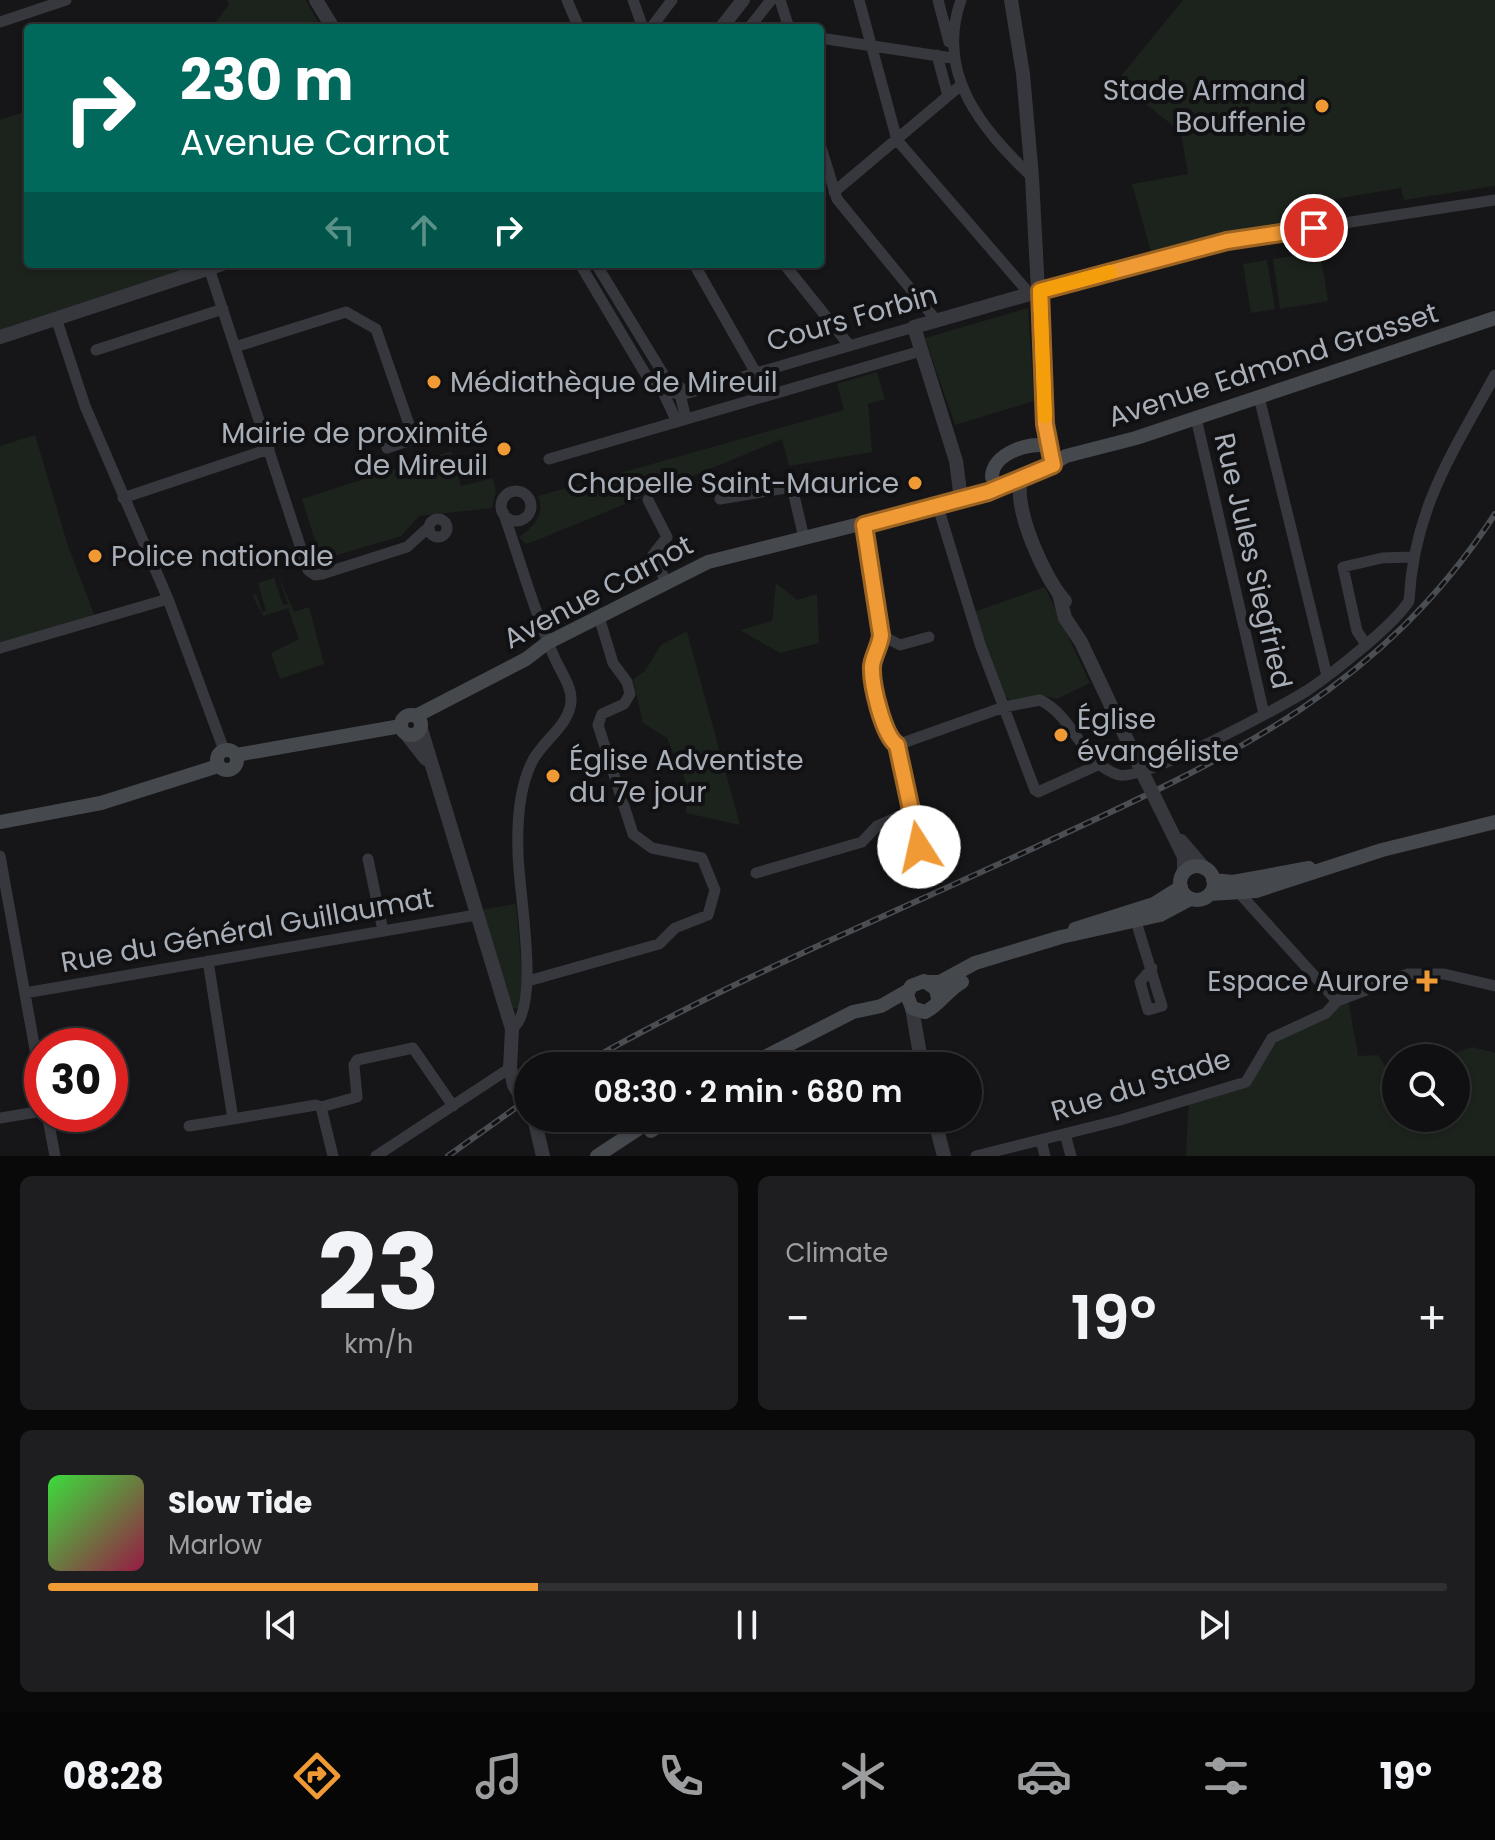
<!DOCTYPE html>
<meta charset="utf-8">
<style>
:root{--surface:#101012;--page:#1e1e20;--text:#f1f3f6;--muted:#9c9d9f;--line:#303032;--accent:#f09a35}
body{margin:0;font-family:Poppins,sans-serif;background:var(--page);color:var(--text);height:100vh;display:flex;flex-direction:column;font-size:30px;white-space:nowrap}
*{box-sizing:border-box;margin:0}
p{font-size:26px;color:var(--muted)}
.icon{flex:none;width:44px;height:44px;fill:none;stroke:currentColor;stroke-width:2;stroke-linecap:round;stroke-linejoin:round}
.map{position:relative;height:1156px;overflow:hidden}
.drawer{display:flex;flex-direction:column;gap:20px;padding:20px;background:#09090a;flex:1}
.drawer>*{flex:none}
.hud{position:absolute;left:24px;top:24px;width:800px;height:244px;border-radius:8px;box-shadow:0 2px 6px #0004,0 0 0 2px var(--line);background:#00695c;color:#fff;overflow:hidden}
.fabs{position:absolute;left:1382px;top:1044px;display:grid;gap:16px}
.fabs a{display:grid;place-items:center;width:88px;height:88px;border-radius:50%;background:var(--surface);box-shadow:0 2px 6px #0004,0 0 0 2px var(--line);font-size:40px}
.speed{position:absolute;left:24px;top:1028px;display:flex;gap:16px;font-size:40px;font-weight:700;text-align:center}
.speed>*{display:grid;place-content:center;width:104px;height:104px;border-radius:50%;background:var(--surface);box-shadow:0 2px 6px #0004,0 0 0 2px var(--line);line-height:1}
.speed .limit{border:12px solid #d22;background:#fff;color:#111}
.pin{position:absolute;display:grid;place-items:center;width:68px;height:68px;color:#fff;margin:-34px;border:4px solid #fff;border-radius:50%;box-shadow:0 2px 8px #0007}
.me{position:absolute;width:88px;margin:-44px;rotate:350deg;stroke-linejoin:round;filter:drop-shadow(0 0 6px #0008)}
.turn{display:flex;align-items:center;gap:28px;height:168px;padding:0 24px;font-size:36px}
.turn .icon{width:104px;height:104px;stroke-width:2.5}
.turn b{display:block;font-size:56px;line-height:68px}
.lanes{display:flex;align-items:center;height:76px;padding:0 24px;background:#0003;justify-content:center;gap:40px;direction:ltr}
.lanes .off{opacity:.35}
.big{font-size:60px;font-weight:600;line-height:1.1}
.drawer .tile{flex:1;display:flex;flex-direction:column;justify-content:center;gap:12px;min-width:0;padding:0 28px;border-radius:12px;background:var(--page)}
.drawer .dial{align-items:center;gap:0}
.dial b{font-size:104px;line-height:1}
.song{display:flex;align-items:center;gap:24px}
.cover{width:96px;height:96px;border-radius:12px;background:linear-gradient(135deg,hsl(120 70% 55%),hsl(340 70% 35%))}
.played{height:8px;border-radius:4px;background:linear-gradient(90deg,var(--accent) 35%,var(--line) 35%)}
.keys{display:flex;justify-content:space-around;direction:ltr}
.heat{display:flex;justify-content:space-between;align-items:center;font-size:44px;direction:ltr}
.drawer .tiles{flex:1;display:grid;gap:20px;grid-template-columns:1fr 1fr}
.tile:last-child{grid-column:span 2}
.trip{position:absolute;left:514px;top:1052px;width:468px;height:80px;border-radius:40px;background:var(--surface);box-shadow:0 2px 6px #0004,0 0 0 2px var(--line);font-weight:600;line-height:80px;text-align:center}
.tab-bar{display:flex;height:128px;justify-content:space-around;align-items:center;background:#060607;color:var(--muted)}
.tab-bar .icon{width:56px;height:56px}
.tab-bar .current{color:var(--accent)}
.tab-bar b{font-size:36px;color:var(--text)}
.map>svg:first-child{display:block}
</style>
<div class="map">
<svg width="1495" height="1156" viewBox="0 0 1495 1156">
<rect width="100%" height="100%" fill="#161618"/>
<path fill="#1c231c" d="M 227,0 L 306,0 L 321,28 L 212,28 L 229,4 Z
M 1183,0 L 1495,0 L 1495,186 L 1404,200 L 1401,188 L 1330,200 L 1327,204 L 1323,200 L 1294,204 L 1296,221 L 1213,235 L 1151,252 L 1132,184 L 1188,174 L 1181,132 L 1117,81 Z
M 28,111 L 28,264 L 201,264 L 0,330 L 0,120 Z
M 1320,252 L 1328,301 L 1280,309 L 1273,259 Z
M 1267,260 L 1275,309 L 1251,313 L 1243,264 Z
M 1028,308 L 1034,401 L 955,425 L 925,338 Z
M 877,372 L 885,399 L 868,404 L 872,452 L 789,466 L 782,439 L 540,539 L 526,544 L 519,537 C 533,527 546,514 538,496 L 844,410 L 837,384 Z
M 35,435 L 68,546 L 95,617 L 0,642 L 0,446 Z
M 451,451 L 461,486 L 493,478 L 496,491 L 492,508 L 419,516 L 401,536 L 321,560 L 302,499 Z
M 278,575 L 294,612 L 309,607 L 324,664 L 280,679 L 271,653 L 299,639 L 288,608 L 263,616 L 252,595 L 256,594 L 262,612 L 266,611 L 258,583 L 274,578 L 283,605 L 288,604 Z
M 776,583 L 797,600 L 817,594 L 819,643 L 780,653 L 740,630 L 772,621 Z
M 1045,587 L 1090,683 L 1057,699 L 1044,696 L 1010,700 L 1005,696 L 974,612 Z
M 687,631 L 687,632 L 740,825 L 686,813 L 687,785 L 667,738 L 643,723 L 633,679 L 645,671 L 661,645 Z
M 516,904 L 524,998 L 520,1009 L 513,1008 L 481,910 Z
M 1348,998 L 1358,1056 L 1378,1055 L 1396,1082 L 1396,1118 L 1456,1118 L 1455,1053 L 1472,1047 L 1495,1053 L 1495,1156 L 1186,1156 L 1189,1099 L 1246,1082 L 1272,1038 Z"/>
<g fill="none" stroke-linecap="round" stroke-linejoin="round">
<path stroke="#37383d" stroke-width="11" d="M 567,0 L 579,28
M 633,0 L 643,28
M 780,0 L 789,28
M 859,0 L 897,140 L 1029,293
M 938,0 L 949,42
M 961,0 C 935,74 981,128 1032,177
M 0,22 L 66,0
M 651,28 L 672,0
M 749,28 L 771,0
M 820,38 L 952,58
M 937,55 L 948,96
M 820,144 L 837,199 L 936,320
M 834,192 L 961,85
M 580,264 L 646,375 C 658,389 669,396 688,393 L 914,327
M 596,264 L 665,377 L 687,392
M 694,264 L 756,373
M 784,264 L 849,345
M 209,268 L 308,570 L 315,575 L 322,574 L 407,547 L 429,527
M 1040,291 L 1227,241 L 1495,200
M 56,318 L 85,406 L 168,599 L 224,750
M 235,347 L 346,312 L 376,329 L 414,439 L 387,448
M 96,350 L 223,309
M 662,390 L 677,422
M 680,394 L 686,419
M 1259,397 L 1327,676
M 1196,418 L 1264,714
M 549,459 L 921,351
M501 506a15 15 0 1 1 30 0a15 15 0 1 1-30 0Z
M 123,498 L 269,449
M 720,499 L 792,487 L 804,538
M 648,500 L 667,537 L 653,555 L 666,582
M 938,507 L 980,644 L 1035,790 L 1038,792 L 1100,764
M 503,512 C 521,562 534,613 556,661 C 562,673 572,688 571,701 C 570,725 542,741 532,762 C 519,788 517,823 518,852 C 518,890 542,1007 512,1029
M429 528a9 9 0 1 1 18 0a9 9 0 1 1-18 0Z
M 881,635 L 900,645 L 929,637
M 1365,643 L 1357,631 L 1343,567 L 1382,558 L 1411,557
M 0,648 L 168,599
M 897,745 L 1004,707 L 1040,700 C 1074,716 1083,765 1119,775 C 1144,781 1281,707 1308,690 C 1333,673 1394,625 1409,601 C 1414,508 1452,454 1495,375
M 913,810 L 920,866
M 0,856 L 42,1088
M 368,859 L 383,931
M 756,873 L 862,842 L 877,826 L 913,810 L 897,745 L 885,733 L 872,664 L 880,650 L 881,635 L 864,525
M 1241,895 L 1337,1001 L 1408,974 L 1444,974 L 1495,986
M 1134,915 L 1162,1006 L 1148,1010 L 1140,982 L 1152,968
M 208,961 L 233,1119 L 316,1105 L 321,1107 L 333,1156
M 528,981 L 659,944 L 675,928 L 708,915 L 715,890 L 702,858 L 652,848 L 633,834 L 598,725 L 602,714 L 624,704 L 630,694 L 627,682 L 613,663 L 599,617
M 25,993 L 476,915
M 321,1107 L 357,1097 L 354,1065 L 357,1060 L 413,1048 L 453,1106
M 47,1114 L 55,1156
M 0,1118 L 42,1111
M 189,1126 L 233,1119
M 1065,1134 L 1071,1156
M 1041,1140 L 1045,1156
M 376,1156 L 510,1068
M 976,1156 L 1120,1120 L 1246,1082 L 1272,1038 L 1326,1013 L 1337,1001"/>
<path stroke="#37383d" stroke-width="14" d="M 316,0 L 333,28
M 1011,0 L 1023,74 L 1032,177 L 1045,424 L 1049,446
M 721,28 L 743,0
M 0,337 L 222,264
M 1021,480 C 1013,508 1045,580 1065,601
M 961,499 L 956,461 L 914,327 L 1040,291
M 1059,594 L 1065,618 L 1081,642 L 1146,780
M 421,729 L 512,1029 L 510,1068 L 514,1085 L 528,1108
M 407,735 L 426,759
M 1160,808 L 1184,857 L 1184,872
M 1181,841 L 1204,868
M 912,1008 L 922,1066
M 534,1118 L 543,1156
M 934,1118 L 944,1156"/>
<path stroke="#45484d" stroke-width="14" d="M 992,477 C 992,454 1029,441 1049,446 L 1053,465
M401 725a10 10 0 1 1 20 0a10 10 0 1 1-20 0Z
M 416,716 L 526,659 L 547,643 L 708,562 L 988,492 L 1036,474 L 1066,456 L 1136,438 L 1495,318
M217 760a10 10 0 1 1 20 0a10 10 0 1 1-20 0Z
M 236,755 L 401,726
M 0,822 L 101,803 L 218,766
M1180 883a17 17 0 1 1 34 0a17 17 0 1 1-34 0Z
M 1213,880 L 1233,882 L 1309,868
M 1210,894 L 1256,891 L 1382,850 L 1495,822
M 1075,929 L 1154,904 L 1181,887
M 928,982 L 940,982 L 975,963 L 1061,937 L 1160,915 L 1190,899
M 938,999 L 936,989 L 924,981 L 911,986 L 907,995 L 912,1008 L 925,1012 C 939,1006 947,990 962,982
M 747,1066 L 853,1012 L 881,1006 L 909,990
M 651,1131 L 671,1118
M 597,1156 L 655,1118"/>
<g stroke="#4a4d52" stroke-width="6">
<path id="rail" d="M 580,1066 C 726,982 885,917 1038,846 C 1223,760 1378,693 1495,514
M 448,1156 L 528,1099"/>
</g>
<use href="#rail" stroke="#111113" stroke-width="3" stroke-dasharray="9" stroke-linecap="butt"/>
<path stroke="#37383d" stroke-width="14" d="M 1146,780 L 1160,808"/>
</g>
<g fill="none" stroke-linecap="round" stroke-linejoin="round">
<g stroke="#9c6422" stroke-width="20">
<path id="route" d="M 919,847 L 897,745 C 883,735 871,684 872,666 C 873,656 880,646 881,635 L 864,525 L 988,492 L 1053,465 L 1045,424 L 1040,291 L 1227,241 L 1314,228"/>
</g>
<use href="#route" stroke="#f09a35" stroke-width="14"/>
<path stroke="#f59e0b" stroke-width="14" d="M 1045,416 L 1040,291 L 1110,272"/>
</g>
<g fill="#f09a35" stroke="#111113" stroke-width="3">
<circle cx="1322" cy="106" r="8"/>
<circle cx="434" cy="382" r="8"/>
<circle cx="504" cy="449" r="8"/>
<circle cx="915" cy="483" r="8"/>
<circle cx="95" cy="556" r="8"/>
<circle cx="1061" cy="735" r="8"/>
<circle cx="553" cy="776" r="8"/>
<path d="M1423 969h8v8h8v8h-8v8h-8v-8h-8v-8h8z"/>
</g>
<g text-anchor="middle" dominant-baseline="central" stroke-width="8" stroke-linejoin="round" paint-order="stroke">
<g font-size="28" fill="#a8afb8" stroke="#111113" text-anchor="end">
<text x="1306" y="90">Stade Armand<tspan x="1306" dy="32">Bouffenie</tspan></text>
<text x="450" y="382" text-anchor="start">Médiathèque de Mireuil</text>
<text x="488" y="433">Mairie de proximité<tspan x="488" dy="32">de Mireuil</tspan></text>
<text x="899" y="483">Chapelle Saint-Maurice</text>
<text x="111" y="556" text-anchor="start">Police nationale</text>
<text x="1077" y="719" text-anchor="start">Église<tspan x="1077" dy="32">évangéliste</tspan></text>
<text x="569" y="760" text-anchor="start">Église Adventiste<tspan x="569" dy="32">du 7e jour</tspan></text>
<text x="1409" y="981">Espace Aurore</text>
</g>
<g font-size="28" fill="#a8afb8" stroke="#111113">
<text transform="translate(852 318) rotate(-16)">Cours Forbin</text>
<text transform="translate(1273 365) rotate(-18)">Avenue Edmond Grasset</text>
<text transform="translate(1253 561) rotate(77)">Rue Jules Siegfried</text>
<text transform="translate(598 592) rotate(-28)">Avenue Carnot</text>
<text transform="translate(247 930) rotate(-10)">Rue du Général Guillaumat</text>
<text transform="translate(1141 1085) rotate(-17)">Rue du Stade</text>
</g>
</g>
</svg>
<div class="fabs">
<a><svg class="icon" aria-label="search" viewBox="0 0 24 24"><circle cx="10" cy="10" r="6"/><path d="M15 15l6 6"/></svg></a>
</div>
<div class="speed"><div class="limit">30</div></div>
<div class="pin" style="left:1314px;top:228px;background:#d93025"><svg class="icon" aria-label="arrive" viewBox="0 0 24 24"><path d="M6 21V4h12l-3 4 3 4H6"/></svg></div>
<svg class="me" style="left:919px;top:847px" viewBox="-20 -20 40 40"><circle r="19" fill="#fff"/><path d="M0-13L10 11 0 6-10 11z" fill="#f09a35"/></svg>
<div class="trip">08:30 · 2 min · 680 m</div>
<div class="hud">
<div class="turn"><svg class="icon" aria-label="right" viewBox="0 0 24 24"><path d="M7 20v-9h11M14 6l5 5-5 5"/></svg><div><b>230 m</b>Avenue Carnot</div></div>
<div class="lanes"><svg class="icon off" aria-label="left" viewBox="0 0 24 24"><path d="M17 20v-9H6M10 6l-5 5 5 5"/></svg><svg class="icon off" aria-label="ahead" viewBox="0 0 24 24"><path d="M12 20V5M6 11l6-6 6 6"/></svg><svg class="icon" aria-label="right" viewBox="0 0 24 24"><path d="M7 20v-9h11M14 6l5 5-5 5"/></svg></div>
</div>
</div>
<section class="drawer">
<div class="tiles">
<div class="tile dial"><b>23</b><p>km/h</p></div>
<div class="tile"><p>Climate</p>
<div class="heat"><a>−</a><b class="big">19°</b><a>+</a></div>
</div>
<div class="tile">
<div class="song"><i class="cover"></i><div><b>Slow Tide</b><p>Marlow</p></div></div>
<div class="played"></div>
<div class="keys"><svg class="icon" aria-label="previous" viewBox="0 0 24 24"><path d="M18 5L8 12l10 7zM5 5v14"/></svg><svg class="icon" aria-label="pause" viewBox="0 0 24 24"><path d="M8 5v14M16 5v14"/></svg><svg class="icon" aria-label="next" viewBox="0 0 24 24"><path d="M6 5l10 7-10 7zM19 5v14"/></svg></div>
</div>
</div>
</section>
<nav class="tab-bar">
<b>08:28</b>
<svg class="icon current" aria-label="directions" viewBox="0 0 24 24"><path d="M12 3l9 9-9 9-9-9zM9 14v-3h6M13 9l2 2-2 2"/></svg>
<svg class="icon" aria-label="music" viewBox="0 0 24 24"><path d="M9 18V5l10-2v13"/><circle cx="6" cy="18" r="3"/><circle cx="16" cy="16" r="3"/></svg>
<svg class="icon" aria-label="phone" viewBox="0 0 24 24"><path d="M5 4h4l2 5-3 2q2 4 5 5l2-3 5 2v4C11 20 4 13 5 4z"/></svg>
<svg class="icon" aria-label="climate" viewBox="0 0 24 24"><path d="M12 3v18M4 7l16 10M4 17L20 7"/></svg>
<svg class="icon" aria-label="car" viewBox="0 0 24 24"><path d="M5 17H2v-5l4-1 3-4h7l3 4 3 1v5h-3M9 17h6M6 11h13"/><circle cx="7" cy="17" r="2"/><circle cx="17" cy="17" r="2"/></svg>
<svg class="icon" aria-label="filters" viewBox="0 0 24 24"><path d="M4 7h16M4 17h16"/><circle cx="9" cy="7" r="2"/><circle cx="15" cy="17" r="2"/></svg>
<b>19°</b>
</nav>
